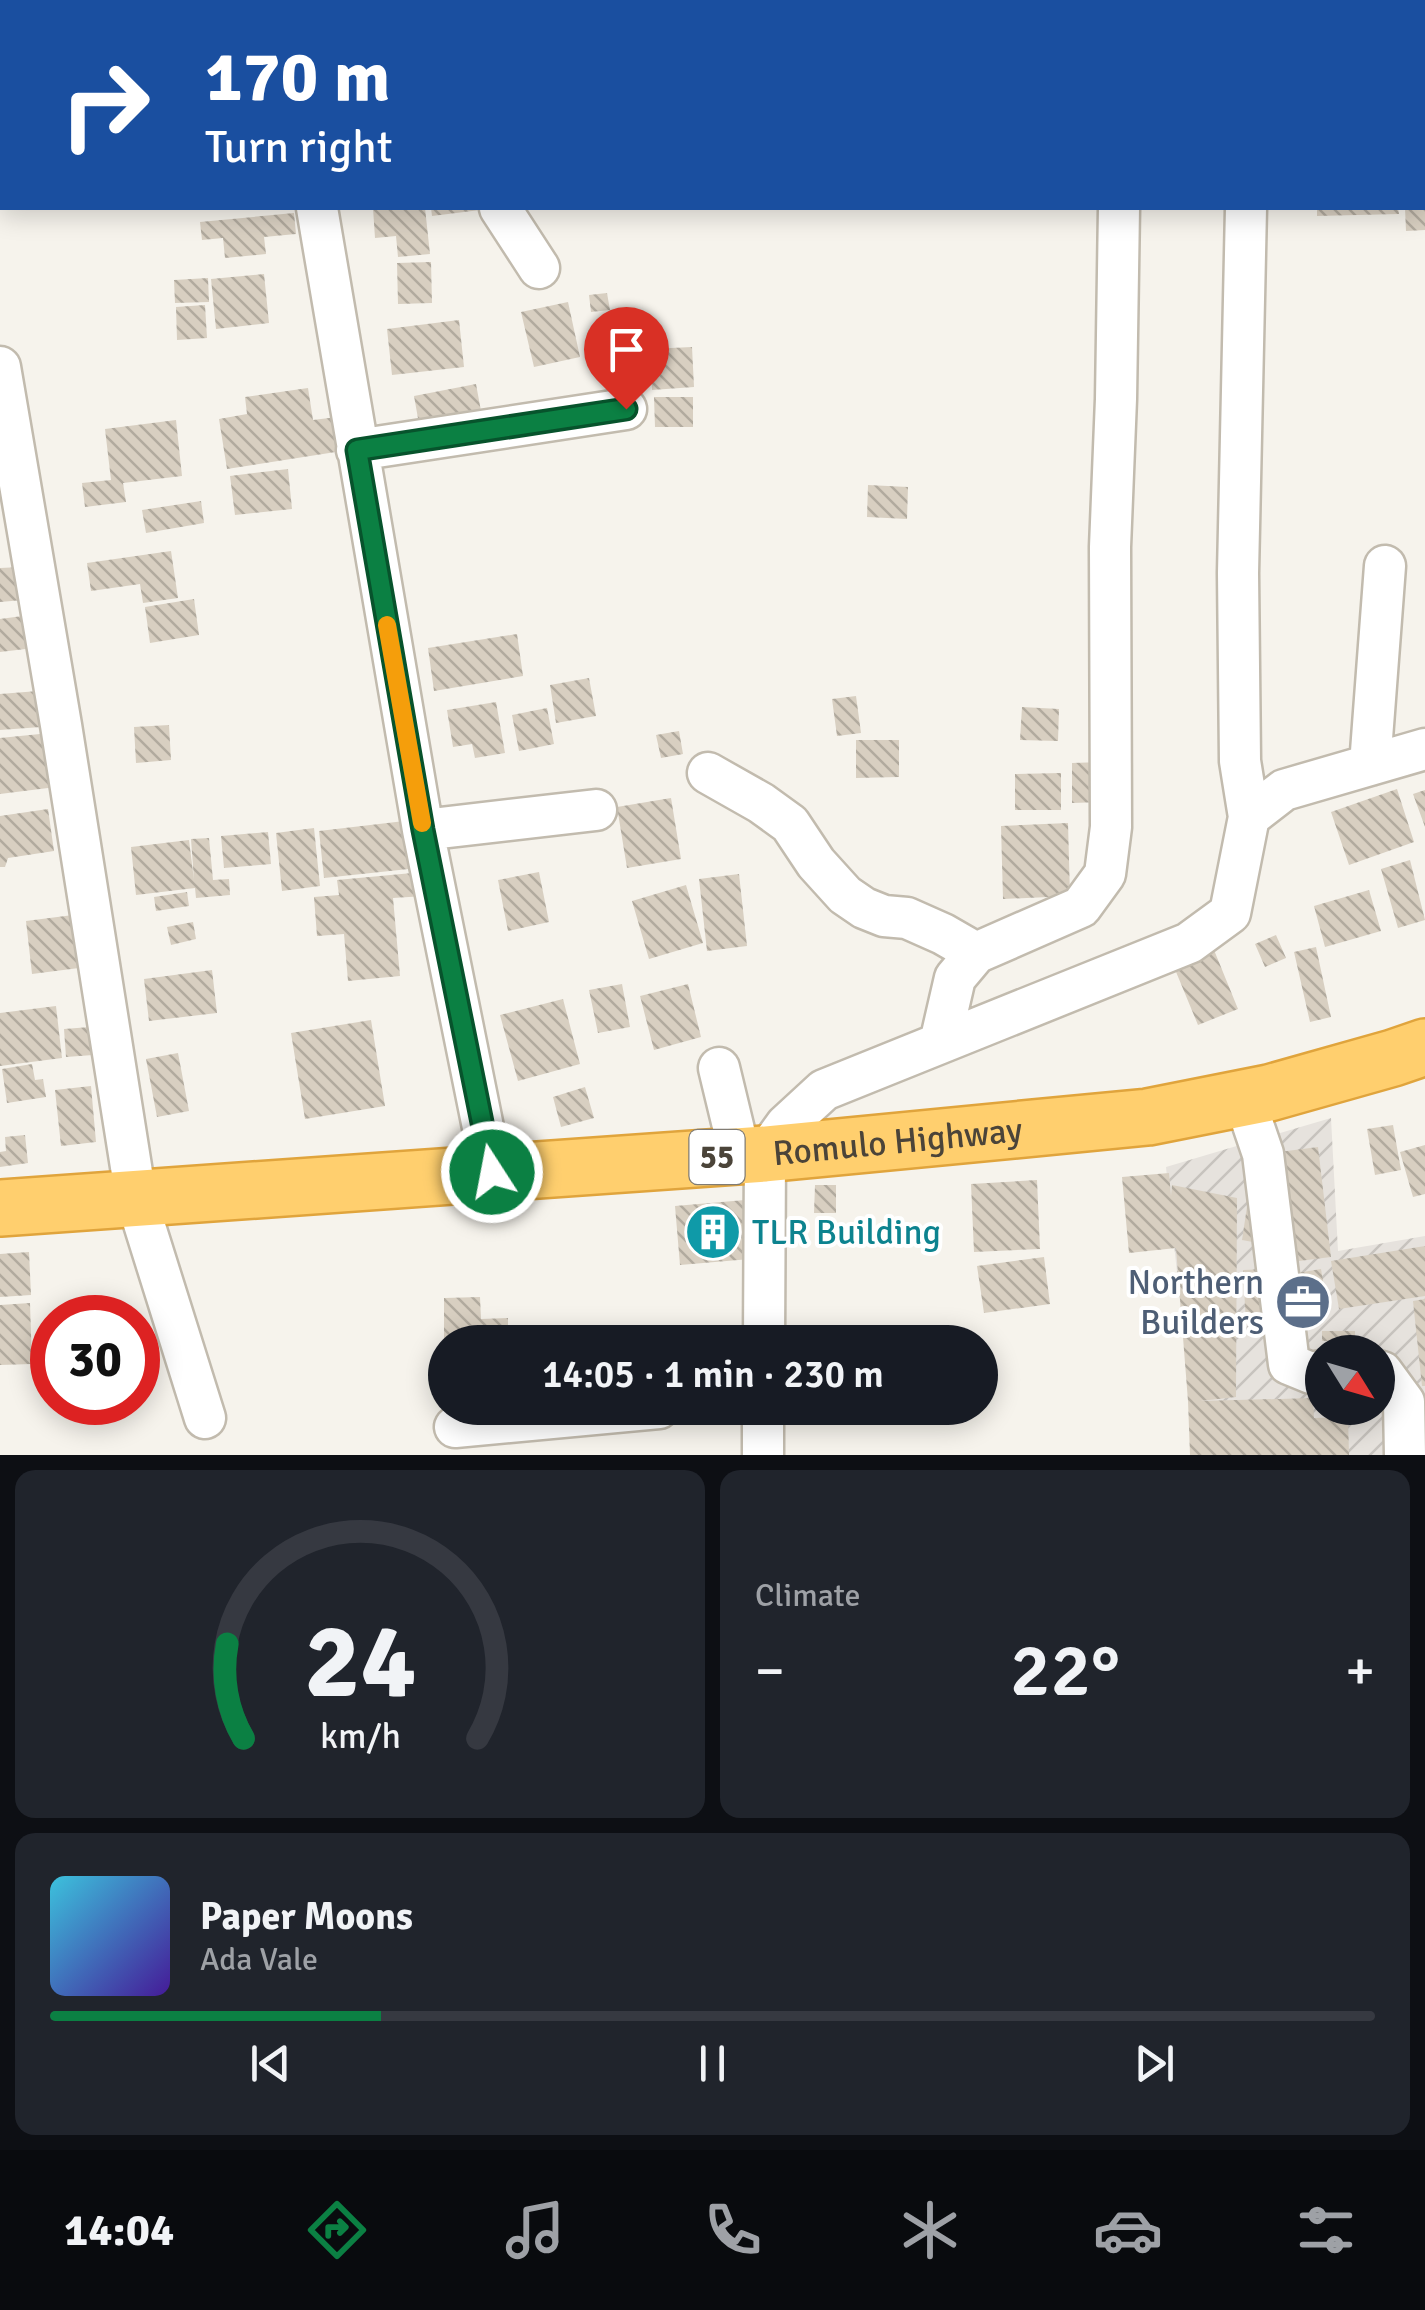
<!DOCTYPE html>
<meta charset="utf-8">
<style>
:root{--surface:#171b24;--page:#20242c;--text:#f1f3f6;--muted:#9ea1a6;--line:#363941;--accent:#0b8043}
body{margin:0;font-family:Signika,sans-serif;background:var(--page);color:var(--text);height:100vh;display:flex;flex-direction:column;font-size:38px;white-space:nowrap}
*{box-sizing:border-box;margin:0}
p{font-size:32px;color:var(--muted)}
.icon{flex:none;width:55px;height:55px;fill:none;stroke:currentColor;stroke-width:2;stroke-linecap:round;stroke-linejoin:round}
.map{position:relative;height:1455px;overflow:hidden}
.panel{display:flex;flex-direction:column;gap:15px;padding:15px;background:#0d0f14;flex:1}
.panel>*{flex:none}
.hud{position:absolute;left:0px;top:0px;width:1425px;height:210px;box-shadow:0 5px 25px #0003;background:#1a4fa0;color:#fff;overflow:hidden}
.needle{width:65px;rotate:127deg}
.buttons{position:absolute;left:1305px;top:1335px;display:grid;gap:20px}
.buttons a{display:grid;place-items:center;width:90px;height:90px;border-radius:50%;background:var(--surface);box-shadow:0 5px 25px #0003;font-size:50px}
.speed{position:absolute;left:30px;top:1295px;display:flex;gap:20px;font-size:50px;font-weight:700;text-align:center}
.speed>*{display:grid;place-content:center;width:130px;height:130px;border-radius:50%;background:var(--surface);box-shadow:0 5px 25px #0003;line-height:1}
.speed .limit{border:15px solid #d22;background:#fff;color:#111}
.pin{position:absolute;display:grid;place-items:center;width:85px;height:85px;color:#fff;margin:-102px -42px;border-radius:50% 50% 50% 0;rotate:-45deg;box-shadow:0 0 10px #0007}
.pin .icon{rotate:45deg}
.me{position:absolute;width:110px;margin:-55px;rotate:349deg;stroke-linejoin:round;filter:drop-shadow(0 0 8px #0008)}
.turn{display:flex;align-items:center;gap:35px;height:210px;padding:0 40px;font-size:45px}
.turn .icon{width:130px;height:130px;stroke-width:2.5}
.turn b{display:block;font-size:70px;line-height:85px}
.big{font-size:75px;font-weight:600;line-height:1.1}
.panel .tile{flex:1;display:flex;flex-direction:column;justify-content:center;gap:15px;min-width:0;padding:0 35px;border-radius:20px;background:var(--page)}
.panel .dial{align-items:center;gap:0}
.dial svg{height:260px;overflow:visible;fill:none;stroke:var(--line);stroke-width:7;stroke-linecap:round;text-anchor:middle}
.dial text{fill:var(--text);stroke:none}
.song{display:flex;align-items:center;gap:30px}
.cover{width:120px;height:120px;border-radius:15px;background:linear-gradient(135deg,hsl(190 70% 55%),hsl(260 70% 35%))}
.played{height:10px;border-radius:5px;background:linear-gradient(90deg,var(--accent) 25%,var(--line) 25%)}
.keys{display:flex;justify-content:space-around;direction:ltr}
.heat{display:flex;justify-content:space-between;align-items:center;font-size:55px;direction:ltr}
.panel .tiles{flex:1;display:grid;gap:15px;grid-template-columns:1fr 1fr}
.tile:last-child{grid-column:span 2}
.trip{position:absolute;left:428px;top:1325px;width:570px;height:100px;border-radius:50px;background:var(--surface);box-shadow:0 5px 25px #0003;font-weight:600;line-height:100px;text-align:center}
.dock{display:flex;height:160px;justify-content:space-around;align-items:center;background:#090b0e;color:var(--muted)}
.dock .icon{width:70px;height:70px}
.dock .on{color:var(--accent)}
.dock b{font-size:45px;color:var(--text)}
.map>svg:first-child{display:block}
</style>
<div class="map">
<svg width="1425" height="1455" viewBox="0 0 1425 1455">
<defs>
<pattern id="industrial-furrows" width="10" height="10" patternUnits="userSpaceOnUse" patternTransform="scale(2.5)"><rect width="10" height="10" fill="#e6e2dd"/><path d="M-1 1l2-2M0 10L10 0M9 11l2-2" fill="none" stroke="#c7c3be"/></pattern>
<pattern id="building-back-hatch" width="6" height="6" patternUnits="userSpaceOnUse" patternTransform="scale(2.5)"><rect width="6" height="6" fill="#d8cfc1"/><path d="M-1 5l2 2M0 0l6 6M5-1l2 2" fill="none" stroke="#b1aa9e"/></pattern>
</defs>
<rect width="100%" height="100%" fill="#f6f3ec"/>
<path fill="url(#industrial-furrows)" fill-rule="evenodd" d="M 1331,1118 L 1338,1251 L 1425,1236 L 1425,1455 L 1196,1455 L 1166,1167 ZM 1322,1352 L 1378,1352 L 1378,1408 L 1322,1408 Z"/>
<path fill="url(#building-back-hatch)" d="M 373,208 L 425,208 L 430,254 L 398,257 L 396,236 L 375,238 Z
M 431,208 L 480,208 L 480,210 L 432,216 Z
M 1317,208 L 1398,208 L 1399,214 L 1317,216 Z
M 1405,208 L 1425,208 L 1425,230 L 1406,231 Z
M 294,213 L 296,234 L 264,237 L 266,254 L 225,258 L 223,238 L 202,240 L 200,222 Z
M 431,262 L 432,303 L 398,304 L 397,263 Z
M 264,274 L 269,323 L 216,329 L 211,279 Z
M 208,278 L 209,302 L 175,303 L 174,280 Z
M 607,293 L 610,310 L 591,312 L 589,295 Z
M 568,302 L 580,357 L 534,367 L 521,312 Z
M 205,305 L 207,338 L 177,340 L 176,307 Z
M 459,320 L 464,367 L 392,375 L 387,329 Z
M 618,326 L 621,353 L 591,356 L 588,330 Z
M 692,347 L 694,387 L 652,390 L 650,349 Z
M 476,384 L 483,422 L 419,424 L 414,396 Z
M 308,388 L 313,420 L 337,417 L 342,451 L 227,469 L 219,419 L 247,414 L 245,397 Z
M 654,397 L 693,397 L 693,427 L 655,427 Z
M 176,420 L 182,476 L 123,483 L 126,502 L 85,507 L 82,483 L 111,480 L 105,429 Z
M 288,469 L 292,509 L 235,515 L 230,476 Z
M 868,485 L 908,487 L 907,519 L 867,517 Z
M 201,501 L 204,523 L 146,533 L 142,510 Z
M 171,551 L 178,598 L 143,603 L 140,584 L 91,591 L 87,563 Z
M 21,567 L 23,600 L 0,602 L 0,568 Z
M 194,599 L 199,635 L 150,643 L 145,607 Z
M 30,615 L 34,648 L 0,652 L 0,619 Z
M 517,634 L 523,676 L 434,691 L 428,648 Z
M 589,678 L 596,716 L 556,723 L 550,685 Z
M 38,691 L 41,727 L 0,730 L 0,694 Z
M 856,696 L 861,733 L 837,736 L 832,699 Z
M 496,702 L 505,753 L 475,758 L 472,744 L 453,747 L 447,710 Z
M 1022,707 L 1059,709 L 1058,741 L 1020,740 Z
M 547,708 L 554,744 L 519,751 L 512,715 Z
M 169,725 L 171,760 L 136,763 L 134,727 Z
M 679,731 L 683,754 L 661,758 L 656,735 Z
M 50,733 L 56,787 L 0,794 L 0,738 Z
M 856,740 L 899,740 L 899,777 L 856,778 Z
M 1102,762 L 1103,802 L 1072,803 L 1072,763 Z
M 1061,773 L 1061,810 L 1015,810 L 1015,774 Z
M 1397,789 L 1414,842 L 1349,865 L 1331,812 Z
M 1425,790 L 1425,827 L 1413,794 Z
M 671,798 L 681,859 L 627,868 L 617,807 Z
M 48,809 L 54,851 L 8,858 L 5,867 L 0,867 L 0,816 Z
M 413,820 L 418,868 L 324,878 L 319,831 Z
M 1068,823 L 1070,896 L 1003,899 L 1001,826 Z
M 314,828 L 320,886 L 282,891 L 276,833 Z
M 268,832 L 271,864 L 224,868 L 221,836 Z
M 209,838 L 213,880 L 229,879 L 230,895 L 196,898 L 195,888 L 136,895 L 131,847 L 189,840 L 194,880 L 191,839 Z
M 1410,860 L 1425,920 L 1398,928 L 1381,869 Z
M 423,872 L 425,896 L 393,898 L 400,976 L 348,981 L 344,934 L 317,936 L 314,897 L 339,895 L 337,880 Z
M 539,872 L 549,922 L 508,931 L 498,880 Z
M 739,874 L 747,946 L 707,951 L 699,879 Z
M 686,885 L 703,943 L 649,959 L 632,901 Z
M 1369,890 L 1381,931 L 1325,947 L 1314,906 Z
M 187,892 L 189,906 L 156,911 L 154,897 Z
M 73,915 L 79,968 L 32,974 L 26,921 Z
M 193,922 L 196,939 L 171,945 L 167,927 Z
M 1276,935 L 1286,958 L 1265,967 L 1255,944 Z
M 1316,947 L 1331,1017 L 1310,1022 L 1294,952 Z
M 1214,950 L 1238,1009 L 1198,1025 L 1174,967 Z
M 212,970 L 217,1013 L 149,1021 L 144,979 Z
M 622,984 L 630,1027 L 598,1033 L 589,990 Z
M 688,984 L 701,1037 L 654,1050 L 640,996 Z
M 563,999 L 580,1064 L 518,1081 L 500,1015 Z
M 56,1006 L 62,1058 L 0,1066 L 0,1013 Z
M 371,1020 L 385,1106 L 305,1119 L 291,1033 Z
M 90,1027 L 93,1055 L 66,1057 L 64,1029 Z
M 178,1053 L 189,1111 L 157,1117 L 146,1059 Z
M 32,1064 L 35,1080 L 43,1079 L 46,1097 L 7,1103 L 2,1069 Z
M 91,1086 L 96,1142 L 61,1146 L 55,1090 Z
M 585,1087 L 594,1118 L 561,1127 L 553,1097 Z
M 1393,1125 L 1401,1170 L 1375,1175 L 1367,1129 Z
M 25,1135 L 28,1163 L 0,1167 L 0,1152 L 6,1151 L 5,1137 Z
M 1425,1145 L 1425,1194 L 1413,1197 L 1400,1152 Z
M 1318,1147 L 1331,1257 L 1291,1262 L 1279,1152 Z
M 1169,1173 L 1171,1196 L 1172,1185 L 1237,1198 L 1236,1397 L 1200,1401 L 1313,1398 L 1314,1418 L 1348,1417 L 1349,1455 L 1190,1455 L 1188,1401 L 1176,1248 L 1129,1253 L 1122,1177 Z
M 1037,1180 L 1040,1249 L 974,1252 L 971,1184 Z
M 815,1185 L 836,1185 L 836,1213 L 814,1213 Z
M 745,1200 L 750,1259 L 680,1265 L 675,1206 Z
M 1248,1200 L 1265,1202 L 1258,1243 L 1242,1240 Z
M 1425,1246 L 1425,1296 L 1339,1309 L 1331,1261 Z
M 29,1252 L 31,1295 L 0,1297 L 0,1254 Z
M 1044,1257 L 1050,1304 L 984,1313 L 977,1266 Z
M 1268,1269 L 1270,1322 L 1246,1323 L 1243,1270 Z
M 1321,1269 L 1328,1311 L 1303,1315 L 1297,1273 Z
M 480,1297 L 481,1319 L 508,1318 L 508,1342 L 444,1342 L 444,1298 Z
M 1425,1299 L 1425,1386 L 1422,1386 L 1413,1301 Z
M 30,1303 L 32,1364 L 0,1365 L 0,1305 Z
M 1322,1331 L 1355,1331 L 1355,1342 L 1322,1341 Z"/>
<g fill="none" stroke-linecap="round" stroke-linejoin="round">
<g stroke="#c2bbae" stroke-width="45">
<path id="minor" d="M 278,0 L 278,2
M 449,2 L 449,0
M 1116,2 L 1116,0
M 0,87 L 2,87
M 317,208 L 423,830 L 492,1172
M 500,208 L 539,268
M 1246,208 L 1238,573 L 1240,761 L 1249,817
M 0,367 L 61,725 L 136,1198 L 205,1418
M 357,450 L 626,409
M 1370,765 L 1385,566
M 708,773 L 761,803 L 790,824 L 816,863 L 845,895 L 864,908 L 884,916 L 907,918 L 943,934 L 976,953
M 423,830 L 596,810
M 940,1043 L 955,978 L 976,953 L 1081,907 L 1105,874 L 1111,827 L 1110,547 L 1116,399 L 1119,208
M 719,1068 L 740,1155
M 1244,1098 L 1263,1154 L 1289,1364 L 1311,1373 L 1322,1371
M 764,1342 L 765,1154 L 786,1125 L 824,1090 L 1189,943 L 1230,913 L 1249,817 L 1284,790 L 1425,749
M 1378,1371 L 1382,1372 L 1404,1402 L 1405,1455
M 455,1427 L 659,1408
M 763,1455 L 763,1408"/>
</g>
<g stroke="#e0a43c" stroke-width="60">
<g id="highway">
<path id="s1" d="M 0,1208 L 765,1154 L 1148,1117 L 1269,1093 L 1393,1058 L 1425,1047"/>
</g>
</g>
<use href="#minor" stroke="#fff" stroke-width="40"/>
<use href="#highway" stroke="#ffcf6e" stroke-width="55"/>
</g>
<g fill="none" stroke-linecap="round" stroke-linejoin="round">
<g stroke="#07532c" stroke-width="25">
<path id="route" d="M 492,1172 L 423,830 L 357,450 L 626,409"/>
</g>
<use href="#route" stroke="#0b8043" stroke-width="18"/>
<path stroke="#f59e0b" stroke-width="18" d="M 387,625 L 422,823"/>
</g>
<defs>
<g id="building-disc" transform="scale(2.875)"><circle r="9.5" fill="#0f9aa8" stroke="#fff"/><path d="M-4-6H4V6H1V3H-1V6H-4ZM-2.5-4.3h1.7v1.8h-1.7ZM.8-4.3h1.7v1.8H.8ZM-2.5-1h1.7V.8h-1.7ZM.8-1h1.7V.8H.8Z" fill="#fff"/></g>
<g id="office-disc" transform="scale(2.875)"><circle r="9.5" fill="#5c6f8a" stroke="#fff"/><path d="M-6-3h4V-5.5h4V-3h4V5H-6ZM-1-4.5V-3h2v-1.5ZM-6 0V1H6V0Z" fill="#fff"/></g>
</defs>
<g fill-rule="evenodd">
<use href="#building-disc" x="713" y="1232"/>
<use href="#office-disc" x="1303" y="1302"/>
</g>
<g text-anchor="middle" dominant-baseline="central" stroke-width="8" stroke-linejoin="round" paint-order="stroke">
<rect fill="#fff" stroke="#817c74" stroke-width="2.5" x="689.5" y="1130" width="55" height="54" rx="8"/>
<g font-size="32" font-weight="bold" fill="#4b4439">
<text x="717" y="1157">55</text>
</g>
<g font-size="35" fill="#4b4439" stroke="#fff">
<text stroke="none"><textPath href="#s1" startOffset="900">Romulo Highway</textPath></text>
</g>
<g font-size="35" fill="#0d838f" stroke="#fff" text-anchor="start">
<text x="752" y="1232">TLR Building</text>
</g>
<g font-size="35" fill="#4e5e75" stroke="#fff" text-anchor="end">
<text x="1264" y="1282">Northern<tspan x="1264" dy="40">Builders</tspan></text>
</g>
</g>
</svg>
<div class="buttons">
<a><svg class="needle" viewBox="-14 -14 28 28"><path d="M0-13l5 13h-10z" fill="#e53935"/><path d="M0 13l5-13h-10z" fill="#9ea1a6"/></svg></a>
</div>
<div class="speed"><div class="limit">30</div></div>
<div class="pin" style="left:626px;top:409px;background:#d93025"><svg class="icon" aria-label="arrive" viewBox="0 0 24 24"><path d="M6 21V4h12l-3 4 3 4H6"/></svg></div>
<svg class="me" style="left:492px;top:1172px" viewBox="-20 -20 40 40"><circle r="17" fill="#0b8043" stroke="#fff" stroke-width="3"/><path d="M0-11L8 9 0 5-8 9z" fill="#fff"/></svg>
<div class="trip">14:05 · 1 min · 230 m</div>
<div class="hud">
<div class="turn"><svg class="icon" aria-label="right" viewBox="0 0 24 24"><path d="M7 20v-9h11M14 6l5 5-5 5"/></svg><div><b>170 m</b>Turn right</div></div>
</div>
</div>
<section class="panel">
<div class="tiles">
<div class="tile dial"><svg viewBox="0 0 100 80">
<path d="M14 69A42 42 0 1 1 86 69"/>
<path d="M14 69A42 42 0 0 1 9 40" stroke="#0b8043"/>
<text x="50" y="56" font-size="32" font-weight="700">24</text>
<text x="50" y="72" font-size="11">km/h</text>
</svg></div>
<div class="tile"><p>Climate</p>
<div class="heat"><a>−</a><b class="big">22°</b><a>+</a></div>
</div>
<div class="tile">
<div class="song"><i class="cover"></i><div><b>Paper Moons</b><p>Ada Vale</p></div></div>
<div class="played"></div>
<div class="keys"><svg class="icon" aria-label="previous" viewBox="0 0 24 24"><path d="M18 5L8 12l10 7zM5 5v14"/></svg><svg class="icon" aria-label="pause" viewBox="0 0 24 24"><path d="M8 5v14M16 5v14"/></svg><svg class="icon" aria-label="next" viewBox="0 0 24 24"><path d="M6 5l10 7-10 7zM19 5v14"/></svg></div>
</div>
</div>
</section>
<nav class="dock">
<b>14:04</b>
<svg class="icon on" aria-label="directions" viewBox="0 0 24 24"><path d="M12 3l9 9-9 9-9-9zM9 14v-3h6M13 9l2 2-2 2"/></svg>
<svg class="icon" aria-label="music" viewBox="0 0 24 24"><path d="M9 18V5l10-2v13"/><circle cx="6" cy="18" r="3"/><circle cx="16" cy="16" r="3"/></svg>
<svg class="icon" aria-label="phone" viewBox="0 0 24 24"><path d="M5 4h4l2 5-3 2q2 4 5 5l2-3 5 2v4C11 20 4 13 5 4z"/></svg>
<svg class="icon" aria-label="climate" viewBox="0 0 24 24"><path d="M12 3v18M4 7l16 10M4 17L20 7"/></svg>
<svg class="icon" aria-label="car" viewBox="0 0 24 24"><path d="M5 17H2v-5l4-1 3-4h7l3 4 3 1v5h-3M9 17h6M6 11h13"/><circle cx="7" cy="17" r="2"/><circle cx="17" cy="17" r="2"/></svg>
<svg class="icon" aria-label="filters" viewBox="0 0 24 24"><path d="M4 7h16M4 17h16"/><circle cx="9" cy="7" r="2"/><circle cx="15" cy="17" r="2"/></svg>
</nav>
